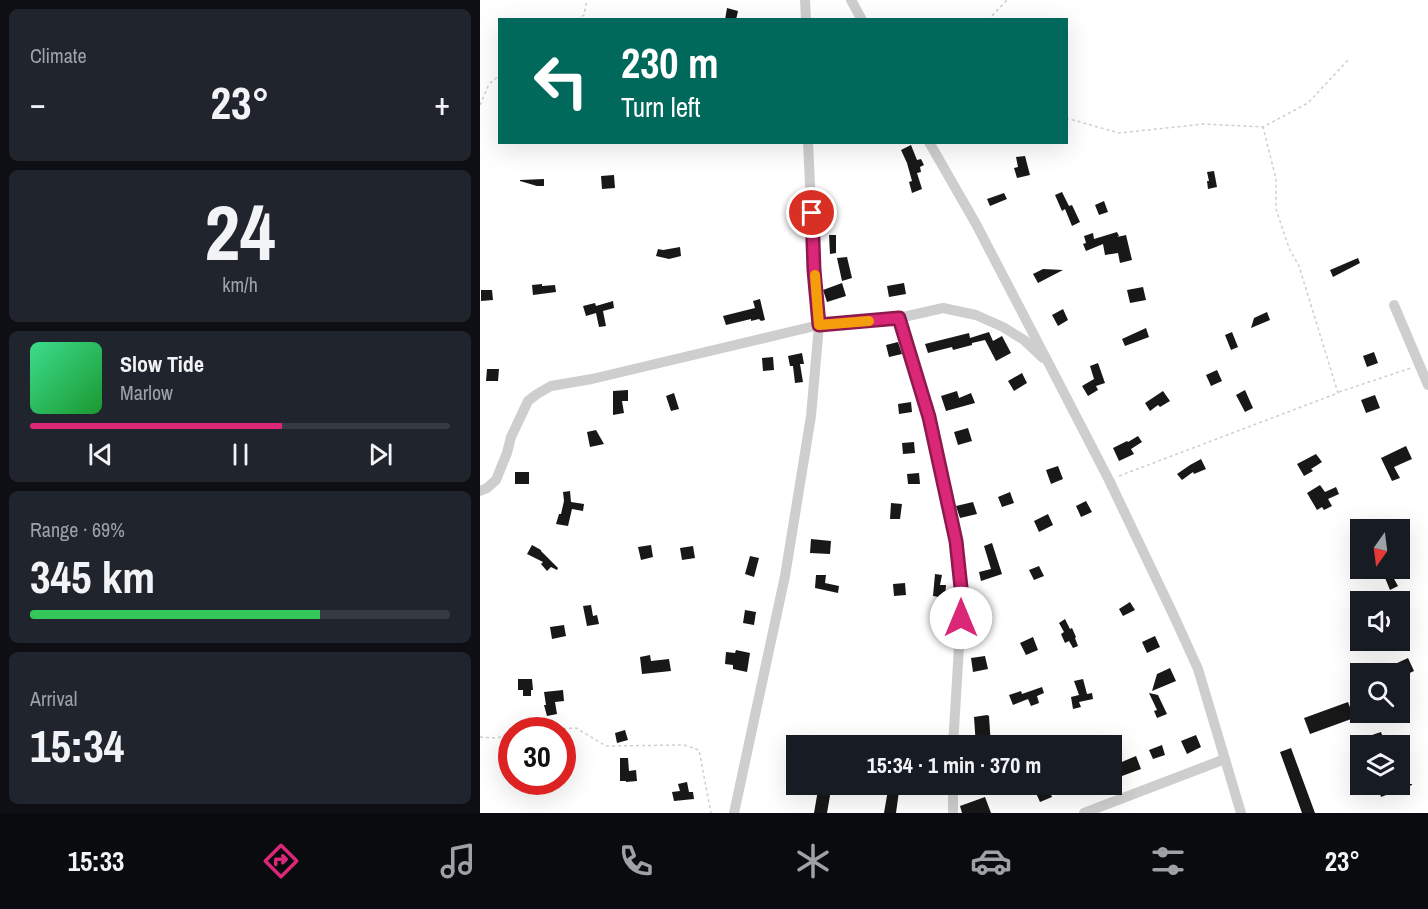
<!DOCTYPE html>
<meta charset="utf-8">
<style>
:root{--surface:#171b24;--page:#20242c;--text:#f1f3f6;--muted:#9ea1a6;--line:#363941;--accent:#db2777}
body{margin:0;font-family:"Archivo Narrow",sans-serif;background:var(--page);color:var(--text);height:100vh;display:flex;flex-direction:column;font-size:22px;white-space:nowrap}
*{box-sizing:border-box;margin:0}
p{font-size:20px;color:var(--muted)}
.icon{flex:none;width:33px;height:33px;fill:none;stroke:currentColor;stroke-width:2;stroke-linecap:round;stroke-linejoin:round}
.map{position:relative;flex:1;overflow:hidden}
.sheet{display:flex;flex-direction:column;gap:9px;padding:9px;background:#0d0f14;width:480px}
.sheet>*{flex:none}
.banner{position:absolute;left:18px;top:18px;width:570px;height:126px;border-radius:0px;box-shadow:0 6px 24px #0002;background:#00695c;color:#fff;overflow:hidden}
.needle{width:39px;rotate:194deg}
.fabs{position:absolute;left:870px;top:519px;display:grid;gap:12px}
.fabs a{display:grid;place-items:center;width:60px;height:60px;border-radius:0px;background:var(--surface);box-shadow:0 6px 24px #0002;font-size:30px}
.speed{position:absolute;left:18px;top:717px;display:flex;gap:12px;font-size:30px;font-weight:700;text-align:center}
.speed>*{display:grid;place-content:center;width:78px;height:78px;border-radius:50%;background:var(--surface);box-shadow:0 6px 24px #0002;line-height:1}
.speed .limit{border:9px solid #d22;background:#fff;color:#111}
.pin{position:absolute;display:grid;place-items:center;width:51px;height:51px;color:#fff;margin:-26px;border:3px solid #fff;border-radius:50%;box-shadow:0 2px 6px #0007}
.me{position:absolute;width:66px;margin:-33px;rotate:0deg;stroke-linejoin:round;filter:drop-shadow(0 0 4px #0008)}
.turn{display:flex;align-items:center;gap:21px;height:126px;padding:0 24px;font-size:27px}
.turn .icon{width:78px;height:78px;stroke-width:2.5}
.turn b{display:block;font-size:42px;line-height:51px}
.big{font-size:45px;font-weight:800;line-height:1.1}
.sheet .tile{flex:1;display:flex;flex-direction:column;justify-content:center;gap:9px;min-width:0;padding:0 21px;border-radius:9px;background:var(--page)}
.sheet .dial{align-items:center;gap:0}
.dial b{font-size:78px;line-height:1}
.song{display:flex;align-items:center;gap:18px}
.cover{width:72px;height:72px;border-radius:9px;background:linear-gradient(135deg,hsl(150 70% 55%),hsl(130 70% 35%))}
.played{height:6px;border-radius:3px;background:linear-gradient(90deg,var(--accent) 60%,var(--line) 60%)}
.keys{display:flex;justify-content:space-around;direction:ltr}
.heat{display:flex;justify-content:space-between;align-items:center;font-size:33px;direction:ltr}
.charge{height:9px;border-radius:4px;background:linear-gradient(90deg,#34c759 69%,var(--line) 0)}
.trip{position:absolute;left:306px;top:735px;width:336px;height:60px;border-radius:0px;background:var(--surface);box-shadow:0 6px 24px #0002;font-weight:800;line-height:60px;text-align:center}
.tab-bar{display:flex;height:96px;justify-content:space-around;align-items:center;background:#090b0e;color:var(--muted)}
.tab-bar .icon{width:42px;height:42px}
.tab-bar .active{color:var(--accent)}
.tab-bar b{font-size:27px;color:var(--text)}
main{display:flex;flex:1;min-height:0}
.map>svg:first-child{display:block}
</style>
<main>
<section class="sheet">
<div class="tile"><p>Climate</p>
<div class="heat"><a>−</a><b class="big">23°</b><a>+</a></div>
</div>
<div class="tile dial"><b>24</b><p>km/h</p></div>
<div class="tile">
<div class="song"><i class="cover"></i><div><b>Slow Tide</b><p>Marlow</p></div></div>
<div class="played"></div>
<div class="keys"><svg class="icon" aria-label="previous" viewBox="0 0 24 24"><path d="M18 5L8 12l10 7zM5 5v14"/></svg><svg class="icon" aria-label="pause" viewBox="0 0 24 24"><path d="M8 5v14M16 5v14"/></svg><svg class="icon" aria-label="next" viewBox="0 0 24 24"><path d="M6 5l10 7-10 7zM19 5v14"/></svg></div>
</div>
<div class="tile"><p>Range · 69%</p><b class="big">345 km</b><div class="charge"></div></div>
<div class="tile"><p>Arrival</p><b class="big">15:34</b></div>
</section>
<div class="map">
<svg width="948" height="813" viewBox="0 0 948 813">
<rect width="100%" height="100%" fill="#fff"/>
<path fill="#181818" d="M 247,8 L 258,11 L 256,20 L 245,20 Z
M 431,145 L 437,160 L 441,159 L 444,165 L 440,167 L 441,172 L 437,173 L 442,189 L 432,193 L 429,182 L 432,181 L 427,163 L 421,150 Z
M 545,156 L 550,175 L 537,178 L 534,168 L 538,167 L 536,157 Z
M 734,171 L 737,187 L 728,189 L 727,181 L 729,181 L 727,172 Z
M 134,175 L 135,188 L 122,189 L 121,176 Z
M 64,179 L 64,186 L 57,186 L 40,181 L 40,180 Z
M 582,192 L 589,206 L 592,205 L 600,222 L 592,226 L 585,209 L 582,211 L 575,195 Z
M 524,193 L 527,199 L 510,206 L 507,199 Z
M 624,201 L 628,212 L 619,215 L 615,205 Z
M 637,232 L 639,236 L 637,237 L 646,235 L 652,260 L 640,263 L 638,253 L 625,255 L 623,244 L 606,251 L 603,244 L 606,243 L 604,236 L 613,233 L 614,239 Z
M 349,235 L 356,235 L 356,253 L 350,254 Z
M 200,247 L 201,256 L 189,259 L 176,256 L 178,249 L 183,250 Z
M 367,257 L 372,278 L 362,281 L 357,258 Z
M 878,258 L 880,263 L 853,277 L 850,270 Z
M 563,269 L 583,270 L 558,283 L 553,274 Z
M 362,283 L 366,296 L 347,302 L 343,290 Z
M 424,283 L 426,294 L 409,297 L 407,286 Z
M 62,284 L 62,286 L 75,285 L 76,292 L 53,295 L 52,285 Z
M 663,287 L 666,300 L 650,303 L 647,290 Z
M 1,290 L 12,290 L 13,300 L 1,301 Z
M 280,299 L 285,320 L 281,321 L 279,319 L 271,321 L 271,319 L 246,325 L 243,316 L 275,308 L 273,301 Z
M 133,301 L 134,308 L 123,311 L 126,326 L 119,327 L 116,313 L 106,316 L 103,306 L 115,303 L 116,306 Z
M 583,309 L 588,320 L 578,326 L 572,315 Z
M 787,312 L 790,320 L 771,328 L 774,318 Z
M 666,328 L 669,337 L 645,346 L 642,339 Z
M 509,332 L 513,341 L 522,336 L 531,353 L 516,361 L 505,340 L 492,343 L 492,345 L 473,350 L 472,347 L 448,353 L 445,344 L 489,333 L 490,338 Z
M 752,332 L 758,347 L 751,350 L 745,335 Z
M 418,342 L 422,354 L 409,357 L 406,345 Z
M 894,352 L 898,363 L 887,367 L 883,356 Z
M 322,353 L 324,364 L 320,364 L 323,382 L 315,383 L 313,366 L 310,366 L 308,356 Z
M 293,357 L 294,370 L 283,371 L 282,358 Z
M 618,363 L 625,383 L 616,386 L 618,390 L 608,396 L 602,386 L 614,379 L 610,366 Z
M 7,369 L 19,369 L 18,381 L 6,381 Z
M 737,370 L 742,381 L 731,386 L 726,375 Z
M 542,373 L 547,383 L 534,391 L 528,381 Z
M 148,390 L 148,401 L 142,401 L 144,413 L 133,415 L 133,391 Z
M 765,390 L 773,408 L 765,412 L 756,395 Z
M 477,391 L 479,398 L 491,393 L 495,403 L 466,411 L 461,396 Z
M 683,391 L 690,401 L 680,407 L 678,405 L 670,411 L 665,403 Z
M 194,393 L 199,409 L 191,411 L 186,396 Z
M 895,395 L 900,408 L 886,413 L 881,400 Z
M 431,402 L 432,412 L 419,414 L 418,404 Z
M 488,428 L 492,441 L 478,445 L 474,432 Z
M 116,430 L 124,444 L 110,447 L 107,432 Z
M 658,436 L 662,442 L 651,449 L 654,454 L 639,461 L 633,448 L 647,441 L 648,442 Z
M 434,442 L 435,453 L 423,454 L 422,443 Z
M 926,446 L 932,459 L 914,467 L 920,478 L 912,481 L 901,458 Z
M 836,454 L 842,462 L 831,469 L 833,471 L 824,476 L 817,464 Z
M 721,459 L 726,469 L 714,474 L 713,472 L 702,480 L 697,474 L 710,465 Z
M 578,466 L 583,479 L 571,484 L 566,470 Z
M 35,472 L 49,472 L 49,484 L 35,484 Z
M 439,473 L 440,484 L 428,484 L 427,474 Z
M 840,485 L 845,492 L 856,487 L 859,494 L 848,499 L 852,506 L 844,510 L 842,507 L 837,510 L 827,493 Z
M 90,491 L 91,502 L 104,504 L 103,511 L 92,509 L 88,526 L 76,524 L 79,514 L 81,514 L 84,501 L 83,492 Z
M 530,492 L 534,503 L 522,507 L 518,497 Z
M 606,501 L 612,512 L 601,517 L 596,506 Z
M 493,502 L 497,514 L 480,518 L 476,506 Z
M 411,503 L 422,504 L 420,519 L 410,519 Z
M 568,514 L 573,525 L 559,532 L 554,521 Z
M 331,539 L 351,541 L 350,554 L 330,553 Z
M 512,543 L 522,574 L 501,581 L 499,572 L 511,569 L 504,546 Z
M 52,545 L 61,550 L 61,551 L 78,568 L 77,570 L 71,567 L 67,571 L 61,564 L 63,562 L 47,554 Z
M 171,545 L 173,557 L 161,560 L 158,547 Z
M 213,546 L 215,558 L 202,560 L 200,548 Z
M 270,556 L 279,558 L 274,577 L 265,574 Z
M 559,566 L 564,576 L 554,580 L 549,570 Z
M 901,568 L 908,568 L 918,586 L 910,590 Z
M 455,574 L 462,575 L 460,585 L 466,585 L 465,598 L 453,596 Z
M 336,575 L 346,575 L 345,583 L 359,586 L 358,593 L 335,588 Z
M 425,583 L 426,595 L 414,596 L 413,584 Z
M 650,602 L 655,610 L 643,616 L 639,609 Z
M 111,605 L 113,616 L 117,615 L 119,624 L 107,626 L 103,606 Z
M 265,610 L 276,612 L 274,625 L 263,623 Z
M 585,619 L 590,629 L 592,628 L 596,637 L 595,638 L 598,646 L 593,648 L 589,641 L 585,643 L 581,634 L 584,632 L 579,623 Z
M 84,625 L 86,636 L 72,639 L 70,627 Z
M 675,636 L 680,647 L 667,653 L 662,642 Z
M 553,637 L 558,650 L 546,655 L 540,643 Z
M 256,650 L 270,653 L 267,672 L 253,669 L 253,665 L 245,664 L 246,652 L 255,653 Z
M 170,655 L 171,661 L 189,659 L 191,671 L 162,674 L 160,657 Z
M 505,656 L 508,669 L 493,672 L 491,658 Z
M 928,658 L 934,671 L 921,677 L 915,664 Z
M 690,668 L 696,681 L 672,691 L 677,674 Z
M 38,679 L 52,679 L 53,690 L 51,690 L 51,696 L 43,696 L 43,690 L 38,690 Z
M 603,679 L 607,694 L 612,693 L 613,699 L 599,702 L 601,707 L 593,709 L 591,697 L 599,695 L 594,681 Z
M 562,687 L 564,693 L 557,696 L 559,703 L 551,706 L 548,699 L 533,705 L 529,695 L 541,691 L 542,694 Z
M 83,690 L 84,701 L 75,702 L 77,714 L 67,716 L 64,705 L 66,705 L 64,692 Z
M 669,693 L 678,695 L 687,714 L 677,718 L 674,711 L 677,710 Z
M 868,702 L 874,718 L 830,734 L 824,718 Z
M 507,715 L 509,716 L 511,746 L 496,746 L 494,717 Z
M 145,730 L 148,740 L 137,743 L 135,733 Z
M 901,732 L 906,746 L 882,746 L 880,739 Z
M 716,735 L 721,747 L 707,754 L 701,741 Z
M 682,745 L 685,755 L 673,759 L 669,750 Z
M 811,748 L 835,813 L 822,813 L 800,752 Z
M 656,756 L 661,769 L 642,776 L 637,764 Z
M 140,758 L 148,758 L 149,771 L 156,770 L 157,781 L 146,782 L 146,781 L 140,781 Z
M 207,782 L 209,792 L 213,792 L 214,799 L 194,801 L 192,792 L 200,791 L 198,784 Z
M 339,784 L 352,784 L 347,813 L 334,813 Z
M 409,784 L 420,784 L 416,813 L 404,813 Z
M 498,784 L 525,784 L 526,790 L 499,792 Z
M 897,784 L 932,784 L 932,785 L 901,797 Z
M 568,788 L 572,797 L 560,802 L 556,793 Z
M 505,797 L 511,813 L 482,813 L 480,806 Z"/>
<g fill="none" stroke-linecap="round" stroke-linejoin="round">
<path stroke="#cecece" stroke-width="1.5" stroke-dasharray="3 3" stroke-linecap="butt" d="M 97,20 L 104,15 L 107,0
M 508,20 L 527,0
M 0,105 L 9,84 L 20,75
M 586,118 L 639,133 L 724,124 L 783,127 L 828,103 L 868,60
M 859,392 L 931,368
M 639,476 L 858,393 L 819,266 L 809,248 L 796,209 L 796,179 L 783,127
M 59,730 L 96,728 L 126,746 L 204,745 L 219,750 L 231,813
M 0,737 L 15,738 L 32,735"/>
<path stroke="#cecece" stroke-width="10" d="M 325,0 L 326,20
M 371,0 L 382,20
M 449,142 L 496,224 L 569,364 L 629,480 L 693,614 L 718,669 L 761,813
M 914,305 L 948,385
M 419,318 L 449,417 L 476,541 L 482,597 L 473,746
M 0,491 L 7,488 L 16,480 L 27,453 L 31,437 L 48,401 L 57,394 L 71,386 L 112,379 L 339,325 L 419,318 L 463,308 L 496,315 L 523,327 L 544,340 L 563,358
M 254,813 L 305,576 L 331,416 L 339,325 L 334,270 L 328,142
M 473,813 L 473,784
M 604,813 L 745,759"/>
</g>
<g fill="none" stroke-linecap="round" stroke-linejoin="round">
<g stroke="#8e194d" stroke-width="15">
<path id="route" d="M 332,213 L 334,270 L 339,325 L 419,318 L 449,417 L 476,541 L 482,597 L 481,618"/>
</g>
<use href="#route" stroke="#db2777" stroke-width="10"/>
<path stroke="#f59e0b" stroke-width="10" d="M 335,275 L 339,325 L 389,321"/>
</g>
</svg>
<div class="fabs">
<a><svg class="needle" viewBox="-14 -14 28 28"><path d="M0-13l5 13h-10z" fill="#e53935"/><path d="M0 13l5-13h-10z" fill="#9ea1a6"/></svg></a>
<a><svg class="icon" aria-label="sound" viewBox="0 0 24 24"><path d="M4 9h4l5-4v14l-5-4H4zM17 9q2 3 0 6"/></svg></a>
<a><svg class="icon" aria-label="search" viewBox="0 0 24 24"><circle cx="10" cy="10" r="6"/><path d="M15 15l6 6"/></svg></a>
<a><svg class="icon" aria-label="layers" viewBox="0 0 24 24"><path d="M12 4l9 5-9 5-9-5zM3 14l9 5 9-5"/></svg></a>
</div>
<div class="speed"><div class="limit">30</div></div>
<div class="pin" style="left:332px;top:213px;background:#d93025"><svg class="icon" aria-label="arrive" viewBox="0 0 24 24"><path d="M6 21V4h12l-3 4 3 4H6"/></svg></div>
<svg class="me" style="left:481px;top:618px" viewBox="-20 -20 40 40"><circle r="19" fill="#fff"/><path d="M0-13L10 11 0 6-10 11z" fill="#db2777"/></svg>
<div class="trip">15:34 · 1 min · 370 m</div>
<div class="banner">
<div class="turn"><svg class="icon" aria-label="left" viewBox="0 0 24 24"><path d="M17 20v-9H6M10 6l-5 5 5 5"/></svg><div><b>230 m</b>Turn left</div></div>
</div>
</div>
</main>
<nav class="tab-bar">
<b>15:33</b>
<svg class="icon active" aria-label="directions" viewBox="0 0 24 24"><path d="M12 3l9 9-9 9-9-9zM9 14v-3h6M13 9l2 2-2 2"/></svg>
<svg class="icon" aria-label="music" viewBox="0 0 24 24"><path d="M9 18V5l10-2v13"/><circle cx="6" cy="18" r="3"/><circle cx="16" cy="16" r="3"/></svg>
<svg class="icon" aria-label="phone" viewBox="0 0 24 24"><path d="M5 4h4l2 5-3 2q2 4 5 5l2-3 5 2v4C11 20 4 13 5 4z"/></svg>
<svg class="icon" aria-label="climate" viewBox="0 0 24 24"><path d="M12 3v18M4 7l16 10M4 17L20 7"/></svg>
<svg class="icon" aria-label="car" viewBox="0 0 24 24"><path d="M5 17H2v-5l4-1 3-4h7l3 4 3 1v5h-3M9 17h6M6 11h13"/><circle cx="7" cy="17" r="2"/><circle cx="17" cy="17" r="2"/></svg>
<svg class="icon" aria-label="filters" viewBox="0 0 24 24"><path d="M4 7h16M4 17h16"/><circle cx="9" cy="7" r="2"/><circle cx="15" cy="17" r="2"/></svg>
<b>23°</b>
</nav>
